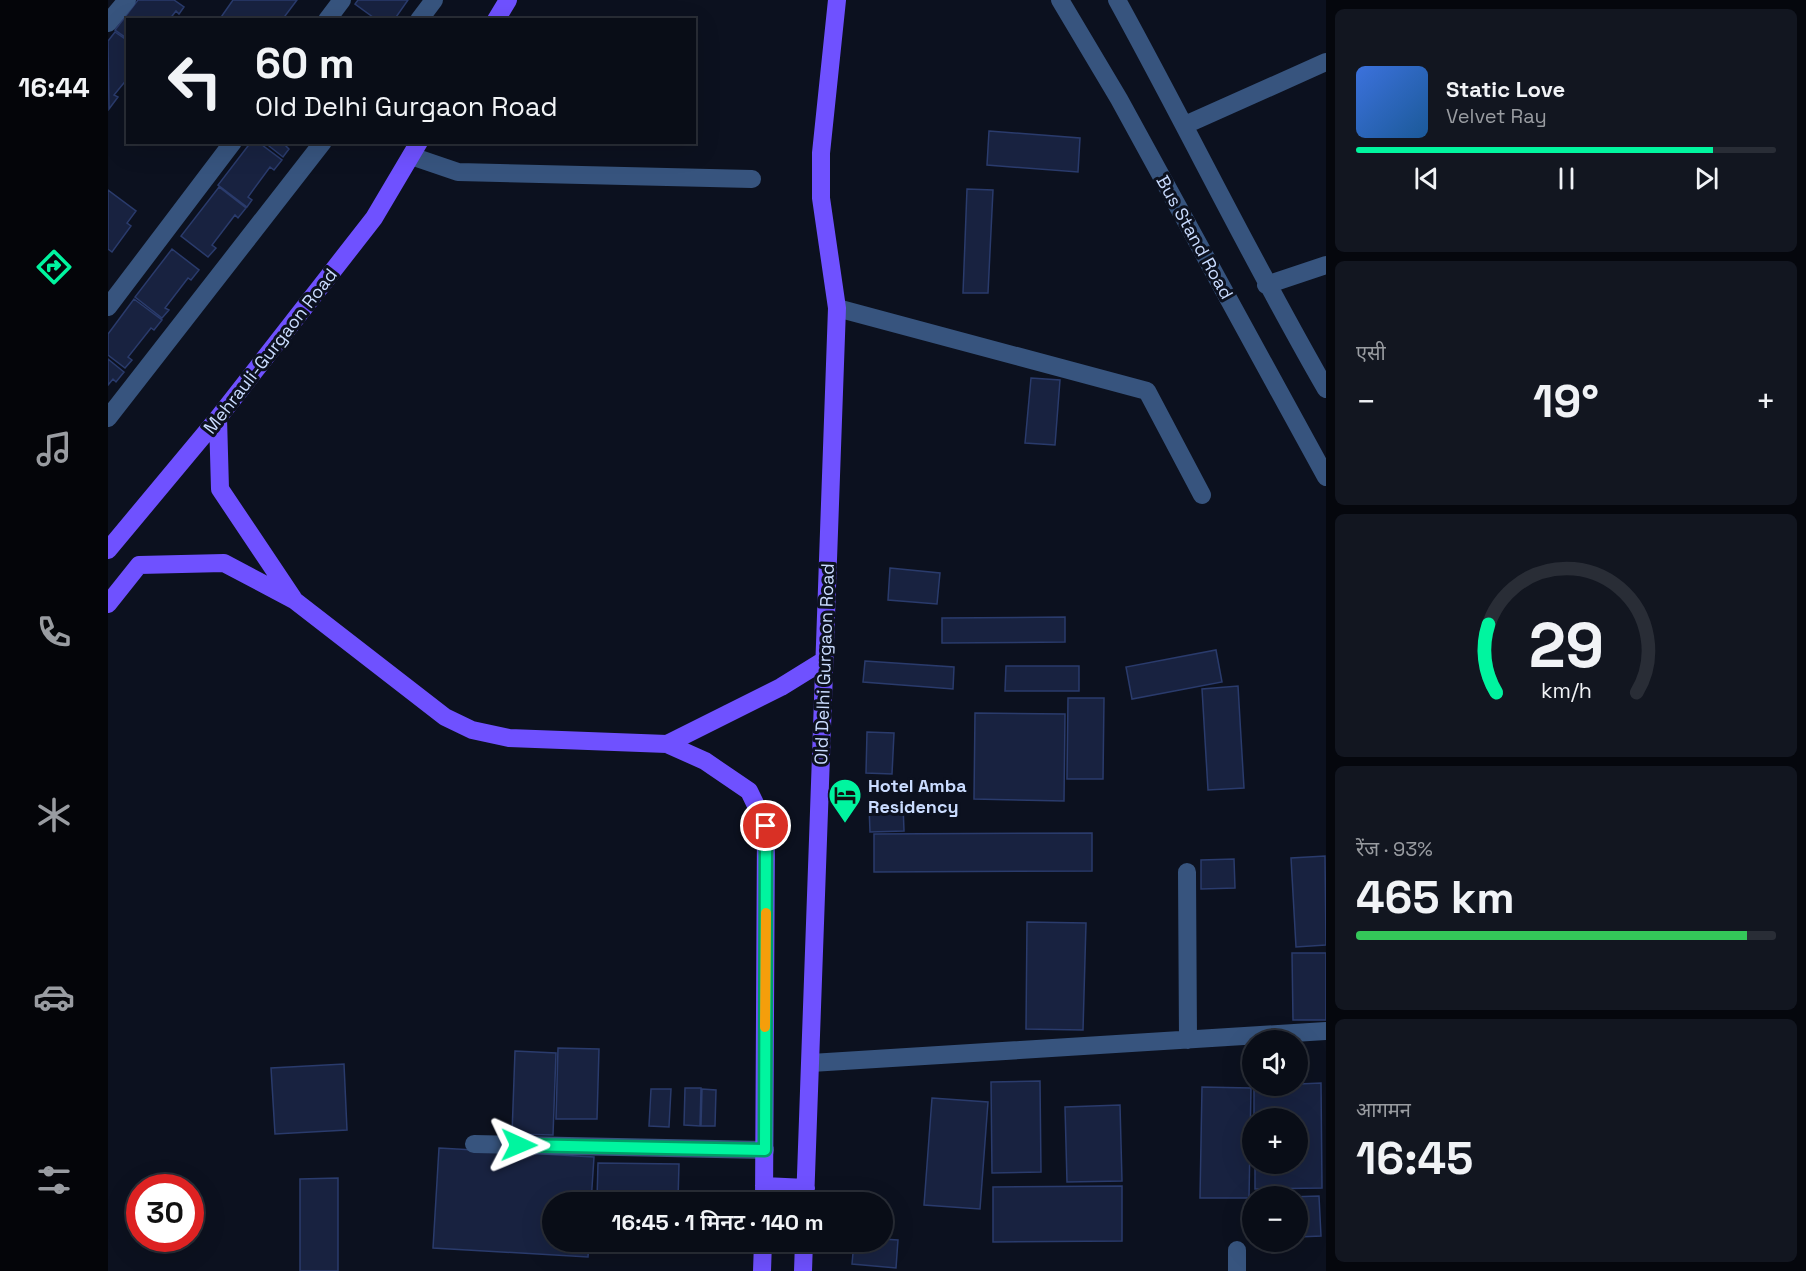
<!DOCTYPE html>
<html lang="hi">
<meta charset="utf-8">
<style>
:root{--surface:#090d17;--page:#121620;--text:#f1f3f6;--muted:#999ca1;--line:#292d36;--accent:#00f59f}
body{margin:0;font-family:"Space Grotesk","Noto Sans Devanagari",sans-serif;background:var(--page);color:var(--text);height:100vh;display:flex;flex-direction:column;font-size:22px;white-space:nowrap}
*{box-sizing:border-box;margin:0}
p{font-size:20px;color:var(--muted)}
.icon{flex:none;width:33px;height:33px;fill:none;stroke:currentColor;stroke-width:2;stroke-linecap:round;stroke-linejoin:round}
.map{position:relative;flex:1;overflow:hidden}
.details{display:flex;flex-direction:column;gap:9px;padding:9px;background:#05070d;width:480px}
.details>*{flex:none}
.guide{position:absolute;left:18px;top:18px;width:570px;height:126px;border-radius:0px;box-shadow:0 6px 24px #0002,0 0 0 2px var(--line);background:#090d17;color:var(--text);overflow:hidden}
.fabs{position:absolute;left:1134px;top:1030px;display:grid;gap:12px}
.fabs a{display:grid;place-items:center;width:66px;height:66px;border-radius:50%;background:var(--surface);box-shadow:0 6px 24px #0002,0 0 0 2px var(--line);font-size:30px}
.speed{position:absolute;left:18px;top:1174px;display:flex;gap:12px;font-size:30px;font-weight:700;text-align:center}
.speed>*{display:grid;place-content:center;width:78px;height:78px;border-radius:50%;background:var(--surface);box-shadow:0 6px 24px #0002,0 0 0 2px var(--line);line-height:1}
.speed .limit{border:9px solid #d22;background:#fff;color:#111}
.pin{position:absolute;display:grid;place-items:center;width:51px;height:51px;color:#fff;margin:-26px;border:3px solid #fff;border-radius:50%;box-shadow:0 2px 6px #0007}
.me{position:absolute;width:66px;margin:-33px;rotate:91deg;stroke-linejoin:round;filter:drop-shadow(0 0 4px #0008)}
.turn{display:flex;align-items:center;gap:21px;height:126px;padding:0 30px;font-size:27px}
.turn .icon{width:78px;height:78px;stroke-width:2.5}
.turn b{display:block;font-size:42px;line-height:51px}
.big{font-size:45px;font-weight:600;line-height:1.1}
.details .card{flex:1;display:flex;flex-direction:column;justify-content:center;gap:9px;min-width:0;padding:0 21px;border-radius:9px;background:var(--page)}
.details .dial{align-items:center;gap:0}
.dial svg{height:156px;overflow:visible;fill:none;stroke:var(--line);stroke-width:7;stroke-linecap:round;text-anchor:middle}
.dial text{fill:var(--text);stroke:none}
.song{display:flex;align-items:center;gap:18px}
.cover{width:72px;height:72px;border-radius:9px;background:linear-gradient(135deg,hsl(220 70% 55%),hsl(210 70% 35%))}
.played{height:6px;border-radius:3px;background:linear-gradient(90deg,var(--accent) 85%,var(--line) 85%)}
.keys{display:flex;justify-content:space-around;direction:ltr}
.heat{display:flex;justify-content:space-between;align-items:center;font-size:33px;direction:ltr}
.charge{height:9px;border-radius:4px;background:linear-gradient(90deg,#34c759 93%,var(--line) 0)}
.trip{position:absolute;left:434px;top:1192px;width:351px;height:60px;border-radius:30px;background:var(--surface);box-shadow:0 6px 24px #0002,0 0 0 2px var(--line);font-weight:600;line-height:60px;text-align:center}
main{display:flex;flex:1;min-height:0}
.tabs{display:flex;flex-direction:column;width:108px;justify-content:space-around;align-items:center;background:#040509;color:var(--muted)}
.tabs .icon{width:42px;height:42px}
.tabs .active{color:var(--accent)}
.tabs b{font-size:27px;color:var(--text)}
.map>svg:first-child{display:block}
</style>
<main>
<nav class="tabs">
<b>16:44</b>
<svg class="icon active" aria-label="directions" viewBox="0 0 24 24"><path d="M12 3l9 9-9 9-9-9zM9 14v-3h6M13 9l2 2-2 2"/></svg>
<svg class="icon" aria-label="music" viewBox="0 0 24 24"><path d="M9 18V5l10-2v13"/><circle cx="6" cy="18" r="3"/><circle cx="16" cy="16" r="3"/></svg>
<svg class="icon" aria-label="phone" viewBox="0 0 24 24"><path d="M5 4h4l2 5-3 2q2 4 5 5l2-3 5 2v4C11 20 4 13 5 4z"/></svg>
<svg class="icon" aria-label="climate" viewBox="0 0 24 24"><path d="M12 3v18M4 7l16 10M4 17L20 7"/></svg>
<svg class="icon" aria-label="car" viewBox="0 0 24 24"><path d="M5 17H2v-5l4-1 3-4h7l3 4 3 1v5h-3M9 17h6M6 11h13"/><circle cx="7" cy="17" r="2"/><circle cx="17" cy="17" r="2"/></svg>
<svg class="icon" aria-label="filters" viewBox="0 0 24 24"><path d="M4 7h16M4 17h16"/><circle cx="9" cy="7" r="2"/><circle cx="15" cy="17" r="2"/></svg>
</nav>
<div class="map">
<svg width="1218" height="1271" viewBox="0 0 1218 1271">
<rect width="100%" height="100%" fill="#0c111f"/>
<path fill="#182240" stroke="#2a3b6c" stroke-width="1.5" d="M 30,0 L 66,0 L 76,7 L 71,14 L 68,11 L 61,20 L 20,20 L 20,39 L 7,30 Z
M 125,0 L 189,0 L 174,20 L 111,20 Z
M 250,0 L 300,0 L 286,20 L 269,20 L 247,4 Z
M 7,32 L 20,41 L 20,78 L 6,95 L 10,97 L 1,109 L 0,41 Z
M 881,131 L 972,138 L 970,172 L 879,165 Z
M 143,142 L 150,142 L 174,160 L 166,170 L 162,167 L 140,197 L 144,200 L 139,207 L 110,185 Z
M 156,142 L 180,142 L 178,146 L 181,149 L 175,157 Z
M 111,187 L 138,208 L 130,218 L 127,215 L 104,245 L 108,248 L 100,257 L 73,236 Z
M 859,189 L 885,190 L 880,293 L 855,293 Z
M 0,190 L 28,211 L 19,223 L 23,226 L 4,252 L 0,249 Z
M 64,249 L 91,270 L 83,280 L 80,278 L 57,308 L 61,310 L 54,318 L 27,297 Z
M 26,299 L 54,320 L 46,330 L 43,328 L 20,357 L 24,360 L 17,368 L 0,355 L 0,334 Z
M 0,359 L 16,372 L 8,382 L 5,379 L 0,385 Z
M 923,378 L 952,380 L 947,445 L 917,443 Z
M 782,568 L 832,573 L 829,604 L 780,600 Z
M 957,617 L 957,642 L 834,643 L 834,618 Z
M 1108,650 L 1114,682 L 1024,699 L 1018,667 Z
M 757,661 L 846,667 L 845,689 L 755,682 Z
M 898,666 L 971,666 L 971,691 L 897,691 Z
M 1130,686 L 1136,788 L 1100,790 L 1094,689 Z
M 960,698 L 996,698 L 995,779 L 959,779 Z
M 867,713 L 957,714 L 956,801 L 866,799 Z
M 759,732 L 786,733 L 784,774 L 758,773 Z
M 795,804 L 796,831 L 762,832 L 761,805 Z
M 984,833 L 984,871 L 766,872 L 766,834 Z
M 1217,856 L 1218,945 L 1188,947 L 1183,858 Z
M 1126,859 L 1127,888 L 1093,889 L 1093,860 Z
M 919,922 L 978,923 L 975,1030 L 918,1029 Z
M 1184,953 L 1218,953 L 1218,1020 L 1185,1020 Z
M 450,1048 L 491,1049 L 489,1119 L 448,1119 Z
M 407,1051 L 448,1053 L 445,1135 L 404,1134 Z
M 236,1064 L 239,1130 L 167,1134 L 163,1068 Z
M 932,1081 L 933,1172 L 884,1173 L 883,1082 Z
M 1213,1083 L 1214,1188 L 1147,1189 L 1147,1164 L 1190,1164 L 1190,1119 L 1146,1119 L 1146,1086 Z
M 1094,1087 L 1143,1088 L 1141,1198 L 1092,1198 Z
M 577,1088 L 593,1088 L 592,1126 L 576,1125 Z
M 543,1089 L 563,1089 L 561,1127 L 541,1126 Z
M 594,1089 L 608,1090 L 607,1126 L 593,1126 Z
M 824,1098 L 880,1102 L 872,1209 L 816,1205 Z
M 1012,1105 L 1014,1181 L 959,1182 L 957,1107 Z
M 331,1148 L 486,1157 L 483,1203 L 444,1203 L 444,1242 L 481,1242 L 480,1257 L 325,1248 Z
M 490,1163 L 571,1164 L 570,1200 L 489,1199 Z
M 230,1178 L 230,1271 L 192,1271 L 192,1179 Z
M 1014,1186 L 1014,1241 L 885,1242 L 885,1187 Z
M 1211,1196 L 1213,1236 L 1190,1237 L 1190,1197 L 1180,1197 Z
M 774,1239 L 790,1240 L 788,1268 L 744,1264 L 746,1242 L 774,1242 Z"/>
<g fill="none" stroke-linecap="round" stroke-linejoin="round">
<path stroke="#37547e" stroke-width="18" d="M 952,0 L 1011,99 L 1218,477
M 1009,0 C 1080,129 1144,261 1218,389
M 219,20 L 234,0
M 311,20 L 326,0
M 0,23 L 19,0
M 1077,125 L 1218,62
M 303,156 L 350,172 L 644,179
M 1158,285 L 1218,265
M 0,307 L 125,142
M 729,308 L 1039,391 L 1094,495
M 0,418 L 215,142
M 1079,872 L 1080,1040
M 703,1063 L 1218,1031
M 366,1144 L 657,1150
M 1129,1271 L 1129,1250"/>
<path stroke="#6f51ff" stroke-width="18" d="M 388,20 L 400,0
M 110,418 L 112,489 L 185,598
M 0,550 L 110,418 L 266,218 L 311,142
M 0,604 L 31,565 L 116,563 L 186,600 L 337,717 L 364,730 L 401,738 L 559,744 L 673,687 L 715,661
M 559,744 L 597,761 L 641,791 L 658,826 L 656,1203
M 656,1186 L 698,1188
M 697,1203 L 729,308 L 713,198 L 713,153 L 729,0
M 654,1271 L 655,1242
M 695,1271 L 696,1242"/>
</g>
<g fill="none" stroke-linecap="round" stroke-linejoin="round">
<g stroke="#009f67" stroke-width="15">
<path id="route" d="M 411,1145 L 657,1150 L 658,826"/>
</g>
<use href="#route" stroke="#00f59f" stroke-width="10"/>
<path stroke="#f59e0b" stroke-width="10" d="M 657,1027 L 658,913"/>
</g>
<defs>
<g id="hotel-pin" transform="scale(1.725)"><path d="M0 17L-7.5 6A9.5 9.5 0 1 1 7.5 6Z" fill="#00f59f" stroke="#0c111f"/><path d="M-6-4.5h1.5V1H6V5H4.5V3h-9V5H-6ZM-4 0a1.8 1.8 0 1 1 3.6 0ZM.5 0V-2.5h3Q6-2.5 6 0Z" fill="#111"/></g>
</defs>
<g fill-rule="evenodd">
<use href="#hotel-pin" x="737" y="795"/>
</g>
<g text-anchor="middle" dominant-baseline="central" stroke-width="6" stroke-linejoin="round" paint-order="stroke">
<g font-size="18" fill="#cadcff" stroke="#0c111f">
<text transform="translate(1087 237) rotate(61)">Bus Stand Road</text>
<text transform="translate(162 351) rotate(-52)">Mehrauli-Gurgaon Road</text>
<text transform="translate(716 664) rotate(-88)">Old Delhi Gurgaon Road</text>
</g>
<g font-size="18" font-weight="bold" fill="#cadcff" stroke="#0c111f" text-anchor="start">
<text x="760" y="785">Hotel Amba<tspan x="760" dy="21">Residency</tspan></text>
</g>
</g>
</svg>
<div class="fabs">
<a><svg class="icon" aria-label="sound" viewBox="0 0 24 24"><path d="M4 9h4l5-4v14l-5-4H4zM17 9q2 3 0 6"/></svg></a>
<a>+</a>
<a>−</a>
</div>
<div class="speed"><div class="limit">30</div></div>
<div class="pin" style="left:658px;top:826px;background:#d93025"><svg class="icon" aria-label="arrive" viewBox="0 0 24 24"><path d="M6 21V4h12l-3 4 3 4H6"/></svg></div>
<svg class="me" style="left:411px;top:1145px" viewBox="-20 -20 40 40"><path d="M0-17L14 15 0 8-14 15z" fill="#00f59f" stroke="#fff" stroke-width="4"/></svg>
<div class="trip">16:45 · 1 मिनट · 140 m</div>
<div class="guide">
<div class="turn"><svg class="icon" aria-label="left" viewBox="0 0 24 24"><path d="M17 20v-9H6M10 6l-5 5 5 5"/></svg><div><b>60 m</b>Old Delhi Gurgaon Road</div></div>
</div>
</div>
<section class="details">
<div class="card">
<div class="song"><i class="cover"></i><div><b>Static Love</b><p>Velvet Ray</p></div></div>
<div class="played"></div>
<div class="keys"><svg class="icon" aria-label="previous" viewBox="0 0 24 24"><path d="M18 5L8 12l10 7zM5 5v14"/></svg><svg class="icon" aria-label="pause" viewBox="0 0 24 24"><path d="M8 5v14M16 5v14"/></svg><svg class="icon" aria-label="next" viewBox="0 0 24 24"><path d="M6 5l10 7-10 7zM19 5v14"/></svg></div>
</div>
<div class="card"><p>एसी</p>
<div class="heat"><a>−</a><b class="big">19°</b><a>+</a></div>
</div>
<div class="card dial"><svg viewBox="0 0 100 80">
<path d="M14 69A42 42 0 1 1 86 69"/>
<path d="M14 69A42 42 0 0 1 10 34" stroke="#00f59f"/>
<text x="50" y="56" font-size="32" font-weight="700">29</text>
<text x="50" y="72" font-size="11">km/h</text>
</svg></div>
<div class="card"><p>रेंज · 93%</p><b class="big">465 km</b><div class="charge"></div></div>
<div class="card"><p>आगमन</p><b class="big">16:45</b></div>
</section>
</main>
